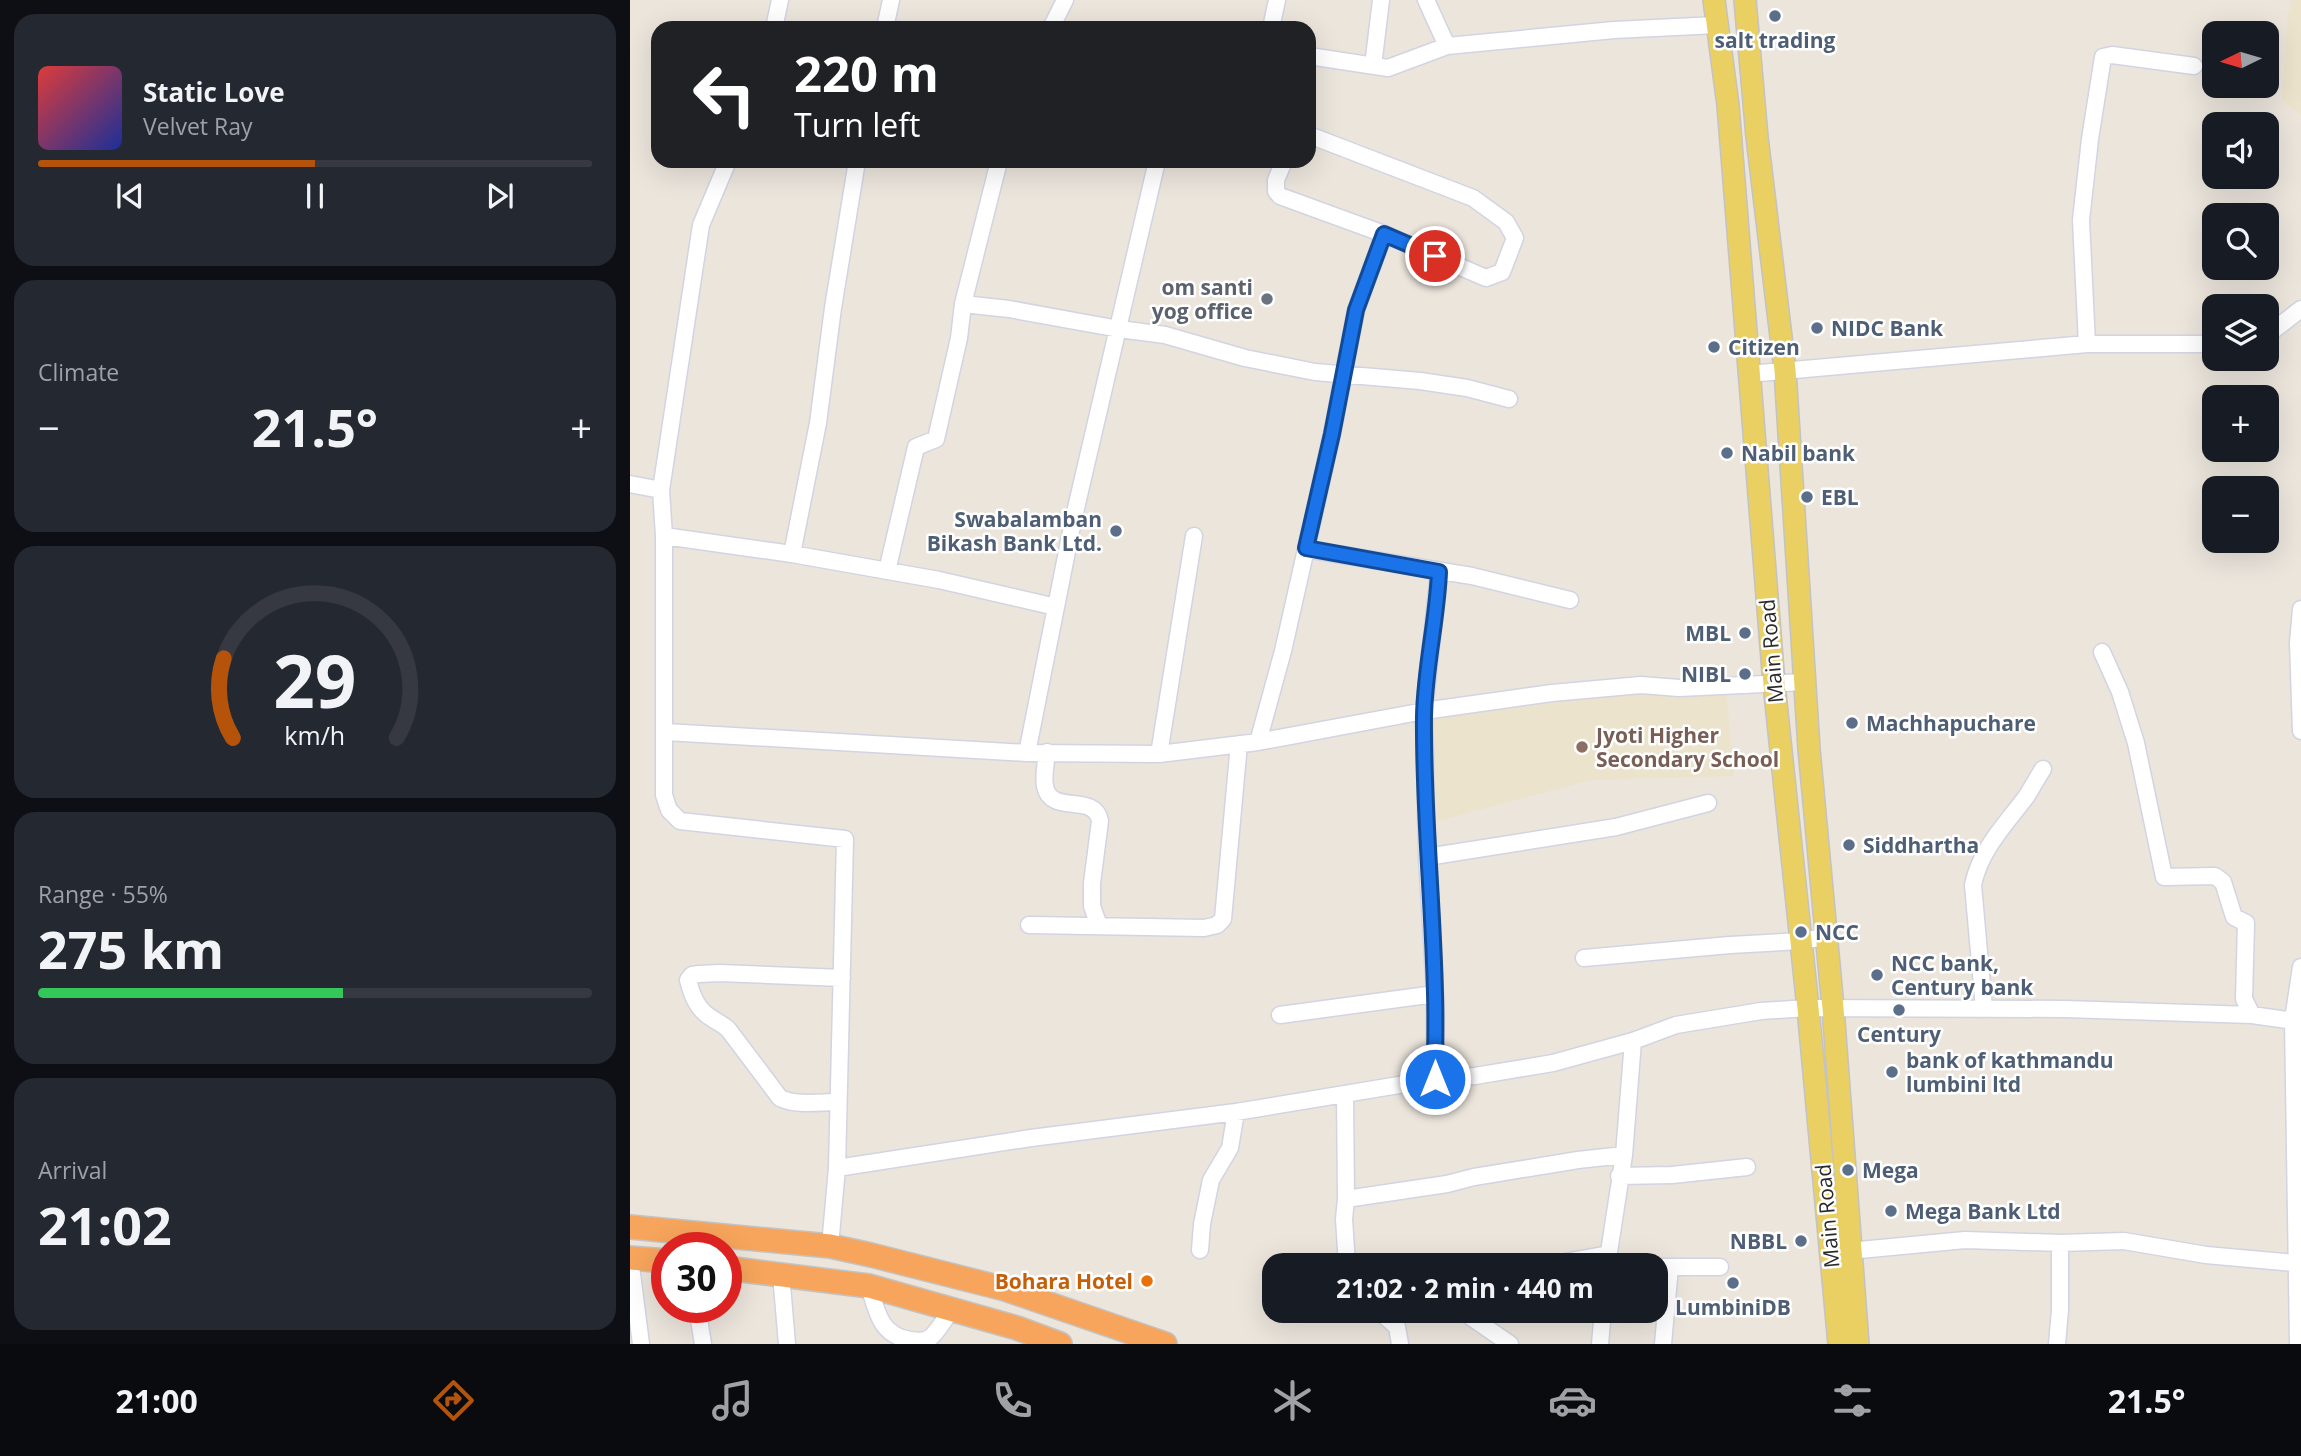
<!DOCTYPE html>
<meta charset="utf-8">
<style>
:root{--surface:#171b24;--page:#242831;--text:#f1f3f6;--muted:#9ea1a6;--line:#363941;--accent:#b45309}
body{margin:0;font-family:"Open Sans",sans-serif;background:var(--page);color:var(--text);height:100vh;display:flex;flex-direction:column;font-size:26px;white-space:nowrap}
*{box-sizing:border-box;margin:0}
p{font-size:23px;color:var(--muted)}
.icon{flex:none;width:38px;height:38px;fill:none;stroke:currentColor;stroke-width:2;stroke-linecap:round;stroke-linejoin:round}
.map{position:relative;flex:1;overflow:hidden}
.details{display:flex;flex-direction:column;gap:14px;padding:14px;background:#0d0f14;width:630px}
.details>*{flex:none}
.banner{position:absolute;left:21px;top:21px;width:665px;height:147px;border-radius:21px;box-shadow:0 7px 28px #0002;background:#202124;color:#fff;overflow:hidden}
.needle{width:46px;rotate:265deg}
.buttons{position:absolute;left:1572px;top:21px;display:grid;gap:14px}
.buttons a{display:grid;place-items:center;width:77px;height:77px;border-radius:14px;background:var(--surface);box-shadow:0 7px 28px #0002;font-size:35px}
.speed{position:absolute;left:21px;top:1232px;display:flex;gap:14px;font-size:35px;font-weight:700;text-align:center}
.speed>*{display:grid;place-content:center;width:91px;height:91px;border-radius:50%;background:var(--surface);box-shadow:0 7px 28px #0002;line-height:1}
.speed .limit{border:10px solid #d22;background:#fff;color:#111}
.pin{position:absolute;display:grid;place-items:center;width:60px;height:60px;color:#fff;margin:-30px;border:4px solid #fff;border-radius:50%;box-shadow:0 2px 7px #0007}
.me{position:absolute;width:77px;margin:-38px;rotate:0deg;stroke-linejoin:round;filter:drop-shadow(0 0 5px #0008)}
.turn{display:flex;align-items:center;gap:24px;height:147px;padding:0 28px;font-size:32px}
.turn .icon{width:91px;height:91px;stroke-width:2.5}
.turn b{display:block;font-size:49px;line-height:60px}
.big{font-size:52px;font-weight:700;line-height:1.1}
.details .widget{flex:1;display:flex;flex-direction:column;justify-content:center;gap:10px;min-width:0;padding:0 24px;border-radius:21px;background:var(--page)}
.details .dial{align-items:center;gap:0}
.dial svg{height:182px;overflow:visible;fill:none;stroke:var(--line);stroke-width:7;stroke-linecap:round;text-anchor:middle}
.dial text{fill:var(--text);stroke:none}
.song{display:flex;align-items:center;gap:21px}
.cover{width:84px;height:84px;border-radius:10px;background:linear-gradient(135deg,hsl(0 70% 55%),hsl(230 70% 35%))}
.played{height:7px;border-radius:4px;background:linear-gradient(90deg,var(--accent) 50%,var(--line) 50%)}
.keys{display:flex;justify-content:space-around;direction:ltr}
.heat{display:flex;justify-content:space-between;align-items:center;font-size:38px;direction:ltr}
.charge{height:10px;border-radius:5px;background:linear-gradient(90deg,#34c759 55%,var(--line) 0)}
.trip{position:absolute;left:632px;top:1253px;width:406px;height:70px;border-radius:21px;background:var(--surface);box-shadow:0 7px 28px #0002;font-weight:700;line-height:70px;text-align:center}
.dock{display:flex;height:112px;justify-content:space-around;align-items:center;background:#090b0e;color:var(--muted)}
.dock .icon{width:49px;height:49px}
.dock .current{color:var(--accent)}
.dock b{font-size:32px;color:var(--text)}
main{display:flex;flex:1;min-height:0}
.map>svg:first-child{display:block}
</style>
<main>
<section class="details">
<div class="widget">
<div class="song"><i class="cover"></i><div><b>Static Love</b><p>Velvet Ray</p></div></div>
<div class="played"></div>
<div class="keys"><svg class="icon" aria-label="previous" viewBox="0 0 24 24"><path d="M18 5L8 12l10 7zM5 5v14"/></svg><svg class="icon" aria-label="pause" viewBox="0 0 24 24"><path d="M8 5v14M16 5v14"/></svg><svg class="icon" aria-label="next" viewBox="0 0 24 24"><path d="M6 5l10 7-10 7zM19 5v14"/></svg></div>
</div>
<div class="widget"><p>Climate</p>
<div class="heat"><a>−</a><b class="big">21.5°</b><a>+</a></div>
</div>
<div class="widget dial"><svg viewBox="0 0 100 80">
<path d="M14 69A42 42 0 1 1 86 69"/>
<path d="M14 69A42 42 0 0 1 10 34" stroke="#b45309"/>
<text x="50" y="56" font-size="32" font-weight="700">29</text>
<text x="50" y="72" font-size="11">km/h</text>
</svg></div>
<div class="widget"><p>Range · 55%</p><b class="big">275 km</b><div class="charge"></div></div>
<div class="widget"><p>Arrival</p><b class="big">21:02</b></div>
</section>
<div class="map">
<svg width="1671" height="1344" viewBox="0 0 1671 1344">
<rect width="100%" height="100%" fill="#ebe5dc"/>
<path fill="#ece3cc" d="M 1662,0 L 1671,0 L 1671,115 L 1652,100 L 1658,14 Z
M 1096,686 L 1104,776 L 961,780 L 808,821 L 801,719 L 1008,692 Z"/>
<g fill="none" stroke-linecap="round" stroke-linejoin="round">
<g stroke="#d2d4e2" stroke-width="19">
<path id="minor" d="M 144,28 L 150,0
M 255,28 L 261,0
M 421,28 L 435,0
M 641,28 L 647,0
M 817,46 L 984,30 L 1087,25
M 679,56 L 758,68 L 817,46 L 796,0
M 743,66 L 751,0
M 654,161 L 646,180 L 646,191 L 650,196 L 754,234
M 333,304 L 379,309 L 489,329 L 535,335 L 615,358 L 685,372 L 790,381 L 837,388 L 879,399
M 1636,336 L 1671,309
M 1457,344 L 1451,220 L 1460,139 L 1473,57 L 1482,55 L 1564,66
M 1118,374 L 1457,344 L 1584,344
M 0,484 L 31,490 L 34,536 L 34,795 L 39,810 L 50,821 L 215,839 L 207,1168 L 200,1246
M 31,490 L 71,225 L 98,161
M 34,536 L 162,554 L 309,580 L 426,607 L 397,753 L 529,754 L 628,742 L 794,711 L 922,693 L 1011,685 L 1049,688 L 1174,682
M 676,549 L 842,576 L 940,600
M 162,554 L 188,423 L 203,308 L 227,161
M 257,571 L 286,447 L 306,439 L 329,338 L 333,304 L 369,161
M 426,607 L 443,521 L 527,161
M 1671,609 L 1668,643 L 1671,731
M 1472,652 L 1490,692 L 1506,743 L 1534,877 L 1585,876 L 1593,882 L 1604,917 L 1616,923 L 1614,999 L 1622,1015
M 36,732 L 397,753
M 628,742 L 653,651 L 702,434 L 726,310 L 754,234 L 856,278 L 872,272 L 885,238 L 876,222 L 843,198 L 679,135
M 417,752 C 416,763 413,776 415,786 C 420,816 465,792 470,821 L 462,883 L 462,906 L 469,926
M 529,754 L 564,536
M 797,857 L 986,827 L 1078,803
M 399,925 L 574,928 L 587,925 L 593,919 L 609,744
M 954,958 L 1100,945 L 1171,941 L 1195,937
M 1354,1008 L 1343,885 C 1350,850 1375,825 1396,797 C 1402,788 1407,778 1413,769
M 650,1015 L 805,994
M 805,1079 L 805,994 L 797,857 L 794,711 L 809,572
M 715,1095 L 716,1199
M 208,1102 C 190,1102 166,1106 150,1098 L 98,1029 C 92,1024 89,1023 83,1019 C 68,1011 62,996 58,980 L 62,975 L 69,974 L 90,973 L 212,978
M 207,1168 L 401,1138 L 606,1112 L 805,1079 L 845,1076 L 923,1063 L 1003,1041
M 989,1176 L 1042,1175 L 1117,1167
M 570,1250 L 572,1224 L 581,1180 L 600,1148 L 606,1112
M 1219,1251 L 1335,1240 L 1430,1243 L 1494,1241 L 1576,1255 L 1665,1263
M 0,1258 L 11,1344
M 717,1265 L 714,1219 L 716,1199 L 817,1184 L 844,1177 L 948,1160 L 994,1155
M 918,1265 L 979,1254
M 977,1265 L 994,1155 L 1003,1041 L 1046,1025 L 1131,1011 L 1178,1008 L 1435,1009 L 1622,1015 L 1671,1022
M 1026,1267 L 1090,1267
M 151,1274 L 157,1344
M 239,1286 C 247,1312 250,1335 280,1340 C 288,1341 295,1342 301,1337 C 309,1330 315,1318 322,1309
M 67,1307 L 73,1344
M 749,1311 L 767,1327 L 770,1344
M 832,1311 L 880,1344
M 970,1344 L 973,1311
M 1033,1344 L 1040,1267
M 1427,1344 L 1430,1310 L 1430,1243
M 1668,1344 L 1663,1020 L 1671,967"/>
</g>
<g stroke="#c3c3c3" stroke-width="24">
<path id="major" d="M 1084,0 L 1098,105 L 1144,684 L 1178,1008 L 1209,1344
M 1115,0 L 1127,137 L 1155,370 L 1179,749 L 1203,1008 L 1228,1344"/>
</g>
<g stroke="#c3c3c3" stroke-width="26">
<path id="highway" d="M 0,1227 L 200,1246 L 241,1255 L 375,1289 L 535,1344
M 0,1258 L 37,1261
M 96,1268 L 239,1286 L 387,1328 L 430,1344"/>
</g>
<use href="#minor" stroke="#fff" stroke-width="16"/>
<use href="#major" stroke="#ead062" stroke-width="21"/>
<use href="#highway" stroke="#f7a55c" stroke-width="23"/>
</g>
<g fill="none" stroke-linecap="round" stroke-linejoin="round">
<g stroke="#114b97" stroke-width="18">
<path id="route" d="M 805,256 L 754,234 L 726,310 L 702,434 L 676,548 L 809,572 C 807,620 795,667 794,716 C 793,809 803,901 805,994 C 806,1022 805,1051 805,1079"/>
</g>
<use href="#route" stroke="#1a73e8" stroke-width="12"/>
</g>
<g fill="#5c6f8a" stroke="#fff" stroke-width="2.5">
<circle cx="1145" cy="16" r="7"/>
<circle cx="1187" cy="328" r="7"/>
<circle cx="1084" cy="347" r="7"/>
<circle cx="1097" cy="453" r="7"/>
<circle cx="1177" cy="497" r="7"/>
<circle cx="486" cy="531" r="7"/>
<circle cx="1115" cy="633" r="7"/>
<circle cx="1115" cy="674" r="7"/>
<circle cx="1222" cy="723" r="7"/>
<circle cx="1219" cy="845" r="7"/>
<circle cx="1171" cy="932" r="7"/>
<circle cx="1247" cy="975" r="7"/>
<circle cx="1269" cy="1010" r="7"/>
<circle cx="1262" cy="1072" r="7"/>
<circle cx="1218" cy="1170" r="7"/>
<circle cx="1261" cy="1211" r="7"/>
<circle cx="1171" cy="1241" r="7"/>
<circle cx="1103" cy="1283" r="7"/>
</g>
<circle fill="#6b7280" stroke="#fff" stroke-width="2.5" cx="637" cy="299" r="7"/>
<circle fill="#8d6e63" stroke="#fff" stroke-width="2.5" cx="952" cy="747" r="7"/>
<circle fill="#e8710a" stroke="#fff" stroke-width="2.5" cx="517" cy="1281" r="7"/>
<g text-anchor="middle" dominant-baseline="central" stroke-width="5" stroke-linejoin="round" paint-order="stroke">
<g font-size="21" font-weight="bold" fill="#4e5e75" stroke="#fff" text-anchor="start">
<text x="1145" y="40" text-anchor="middle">salt trading</text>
<text x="1201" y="328">NIDC Bank</text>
<text x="1098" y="347">Citizen</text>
<text x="1111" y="453">Nabil bank</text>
<text x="1191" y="497">EBL</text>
<text x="472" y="519" text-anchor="end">Swabalamban<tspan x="472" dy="24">Bikash Bank Ltd.</tspan></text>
<text x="1101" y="633" text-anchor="end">MBL</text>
<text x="1101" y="674" text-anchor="end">NIBL</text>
<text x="1236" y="723">Machhapuchare</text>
<text x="1233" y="845">Siddhartha</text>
<text x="1185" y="932">NCC</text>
<text x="1261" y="963">NCC bank,<tspan x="1261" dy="24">Century bank</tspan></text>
<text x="1269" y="1034" text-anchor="middle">Century</text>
<text x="1276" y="1060">bank of kathmandu<tspan x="1276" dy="24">lumbini ltd</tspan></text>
<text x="1232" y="1170">Mega</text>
<text x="1275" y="1211">Mega Bank Ltd</text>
<text x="1157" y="1241" text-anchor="end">NBBL</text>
<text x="1103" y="1307" text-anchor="middle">LumbiniDB</text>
</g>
<g font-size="21" font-weight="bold" fill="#5b616d" stroke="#fff" text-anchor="end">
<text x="623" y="287">om santi<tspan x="623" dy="24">yog office</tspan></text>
</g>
<g font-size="21" fill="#2a2a2a" stroke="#fff">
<text transform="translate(1141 651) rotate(-95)">Main Road</text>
<text transform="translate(1197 1216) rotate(-95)">Main Road</text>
</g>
<g font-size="21" font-weight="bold" fill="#785e54" stroke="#fff" text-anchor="start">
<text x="966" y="735">Jyoti Higher<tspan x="966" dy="24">Secondary School</tspan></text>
</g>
<g font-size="21" font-weight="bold" fill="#c56008" stroke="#fff" text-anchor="end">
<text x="503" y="1281">Bohara Hotel</text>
</g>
</g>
</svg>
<div class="buttons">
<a><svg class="needle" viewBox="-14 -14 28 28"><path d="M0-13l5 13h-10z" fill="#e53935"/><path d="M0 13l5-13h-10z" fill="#9ea1a6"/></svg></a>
<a><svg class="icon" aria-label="sound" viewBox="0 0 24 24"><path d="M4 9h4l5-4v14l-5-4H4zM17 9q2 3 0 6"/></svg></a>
<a><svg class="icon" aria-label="search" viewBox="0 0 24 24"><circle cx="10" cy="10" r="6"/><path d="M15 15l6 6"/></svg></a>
<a><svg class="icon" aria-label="layers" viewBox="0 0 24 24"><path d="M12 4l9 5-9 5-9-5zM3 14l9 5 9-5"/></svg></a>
<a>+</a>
<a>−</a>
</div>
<div class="speed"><div class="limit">30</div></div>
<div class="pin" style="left:805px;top:256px;background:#d93025"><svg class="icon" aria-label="arrive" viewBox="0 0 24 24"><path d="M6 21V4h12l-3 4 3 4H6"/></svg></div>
<svg class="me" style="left:805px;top:1079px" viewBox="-20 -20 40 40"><circle r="17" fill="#1a73e8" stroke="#fff" stroke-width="3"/><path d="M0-11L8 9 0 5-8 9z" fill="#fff"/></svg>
<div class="trip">21:02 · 2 min · 440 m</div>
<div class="banner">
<div class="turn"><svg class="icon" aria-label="left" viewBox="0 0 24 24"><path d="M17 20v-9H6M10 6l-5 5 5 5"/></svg><div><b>220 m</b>Turn left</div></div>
</div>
</div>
</main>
<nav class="dock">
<b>21:00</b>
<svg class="icon current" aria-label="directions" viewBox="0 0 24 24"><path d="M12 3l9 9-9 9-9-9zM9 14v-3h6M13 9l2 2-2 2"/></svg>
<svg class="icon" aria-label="music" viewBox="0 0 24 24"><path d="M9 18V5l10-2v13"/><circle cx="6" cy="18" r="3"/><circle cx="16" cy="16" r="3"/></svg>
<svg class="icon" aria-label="phone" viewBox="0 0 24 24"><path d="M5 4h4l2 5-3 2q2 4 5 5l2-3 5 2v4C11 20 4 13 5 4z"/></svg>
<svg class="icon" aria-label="climate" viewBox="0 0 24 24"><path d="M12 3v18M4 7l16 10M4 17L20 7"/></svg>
<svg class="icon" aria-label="car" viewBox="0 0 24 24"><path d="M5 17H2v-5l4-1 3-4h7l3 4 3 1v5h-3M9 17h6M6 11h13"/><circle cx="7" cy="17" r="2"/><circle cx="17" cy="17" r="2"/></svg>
<svg class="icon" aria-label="filters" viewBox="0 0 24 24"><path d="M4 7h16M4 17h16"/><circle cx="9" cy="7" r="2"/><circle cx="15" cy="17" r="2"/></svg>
<b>21.5°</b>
</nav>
